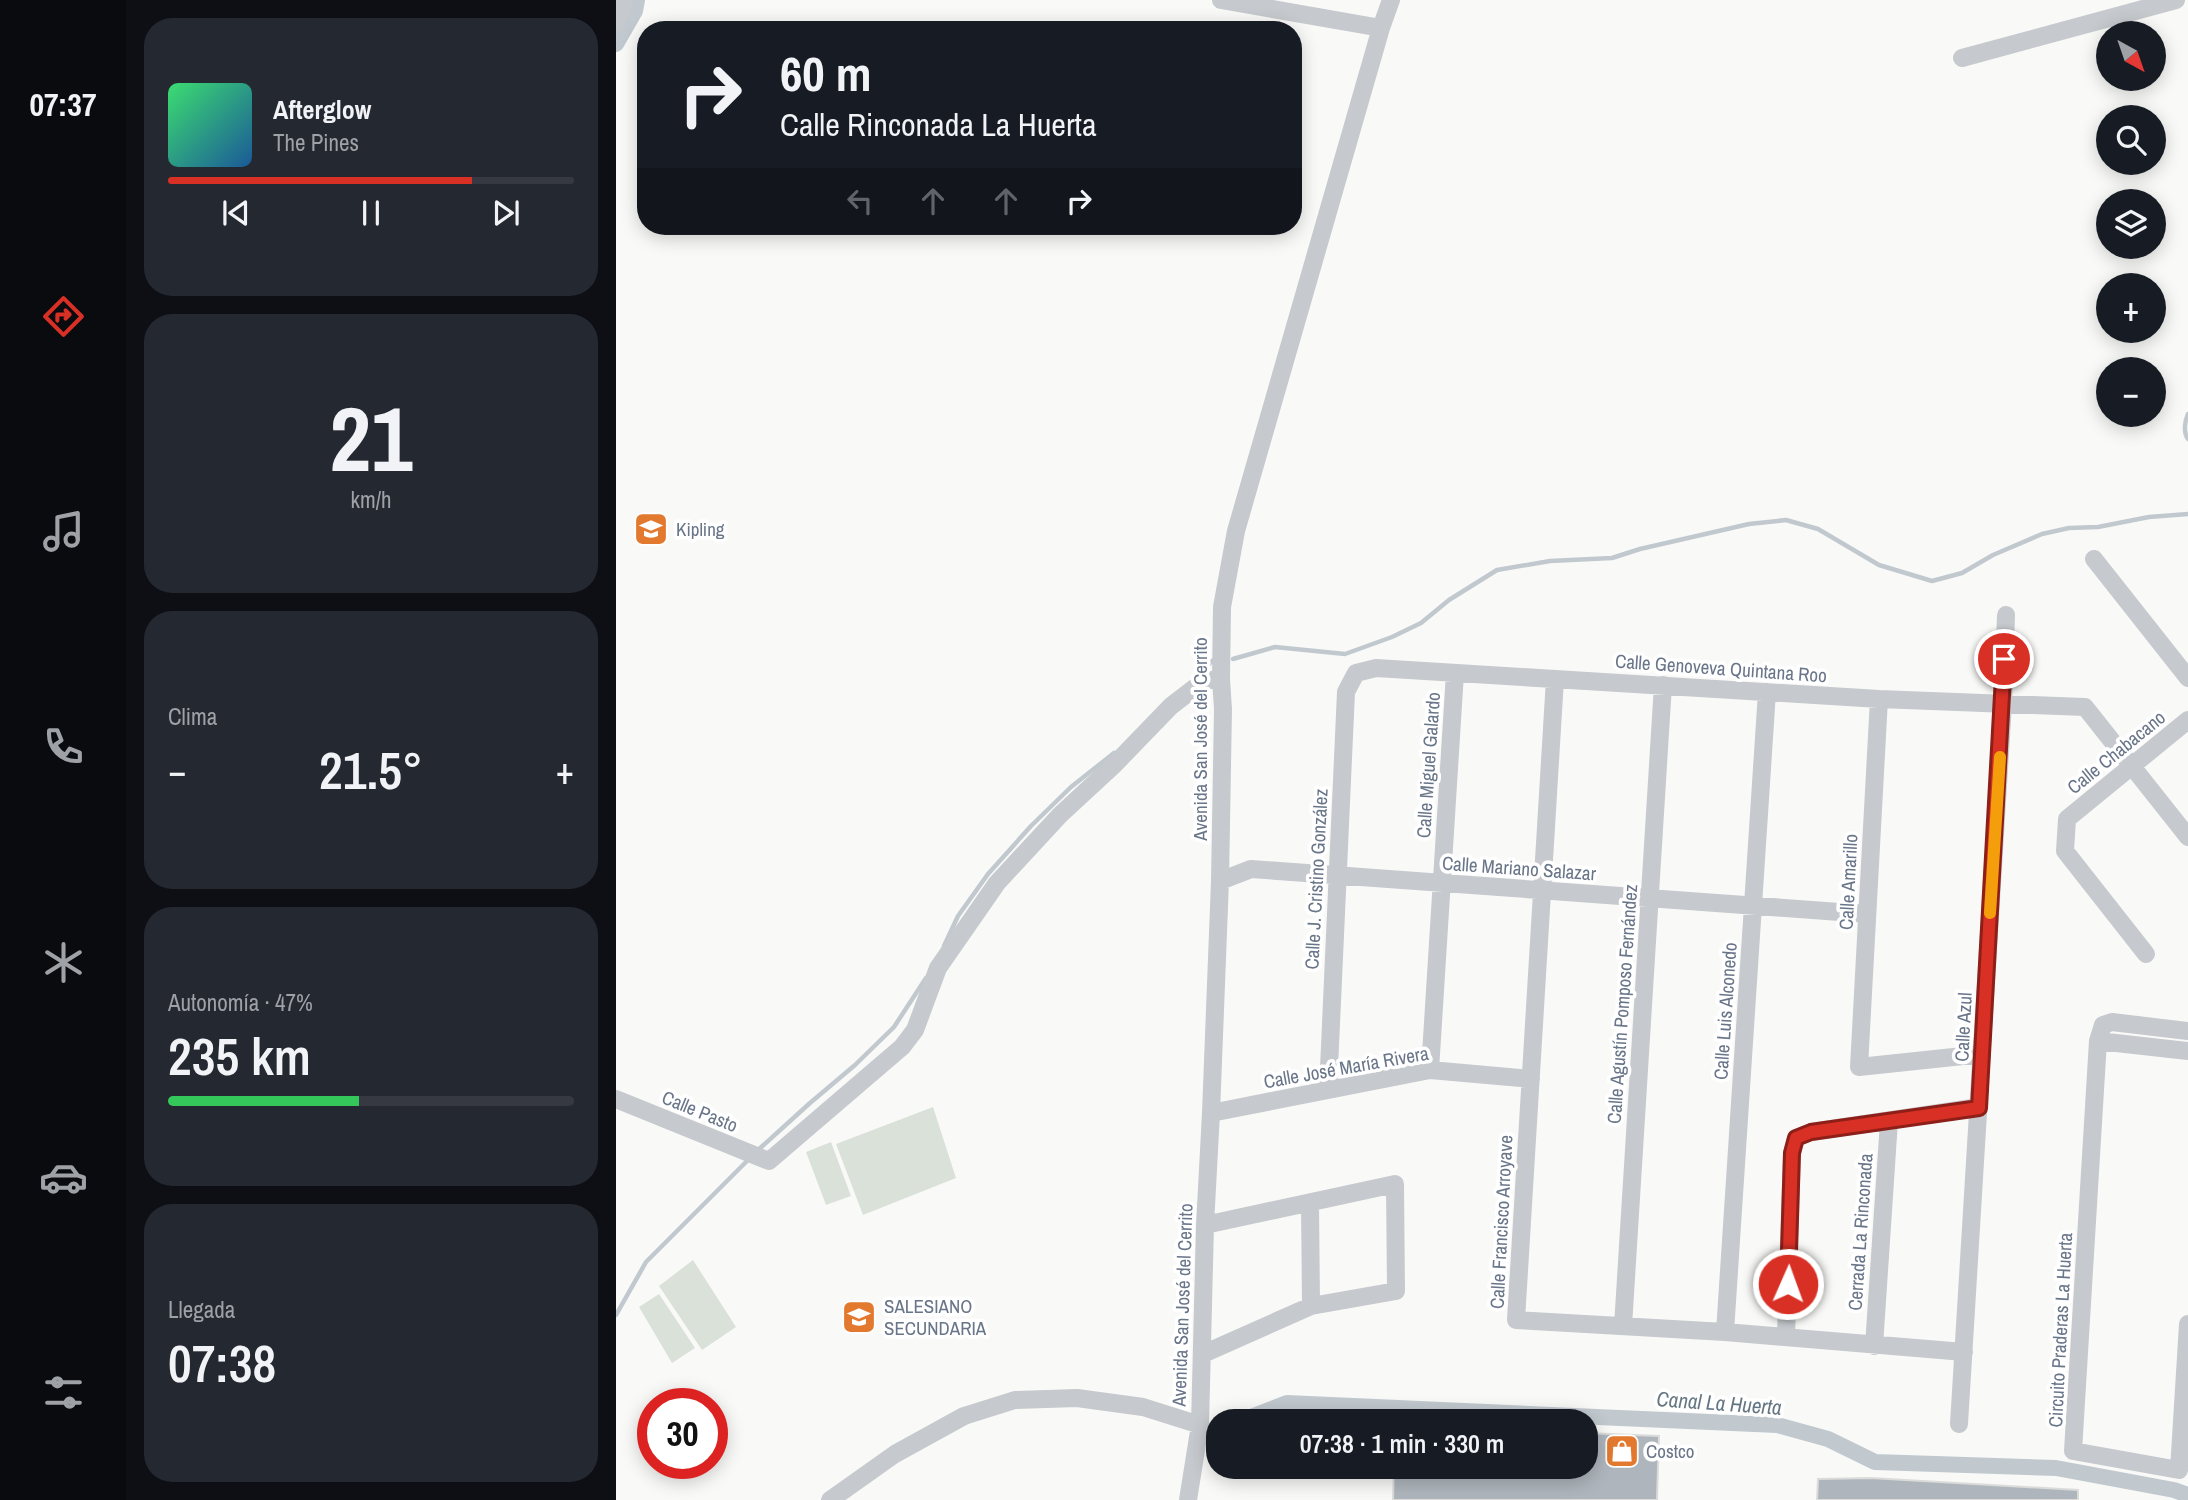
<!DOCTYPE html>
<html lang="es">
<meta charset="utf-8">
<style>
:root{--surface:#171b24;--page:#242831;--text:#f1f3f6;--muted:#9ea1a6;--line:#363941;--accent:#d93025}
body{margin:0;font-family:"Archivo Narrow",sans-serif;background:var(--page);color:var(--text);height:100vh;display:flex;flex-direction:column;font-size:26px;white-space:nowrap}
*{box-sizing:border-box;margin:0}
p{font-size:23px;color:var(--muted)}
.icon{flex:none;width:38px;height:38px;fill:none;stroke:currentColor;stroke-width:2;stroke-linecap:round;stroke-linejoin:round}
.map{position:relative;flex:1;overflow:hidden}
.details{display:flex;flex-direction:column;gap:18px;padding:18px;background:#0d0f14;width:490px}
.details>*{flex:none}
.guide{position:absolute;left:21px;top:21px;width:665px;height:214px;border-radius:28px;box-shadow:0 4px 18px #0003;background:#171b24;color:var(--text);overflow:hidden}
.needle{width:46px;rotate:140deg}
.controls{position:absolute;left:1480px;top:21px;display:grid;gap:14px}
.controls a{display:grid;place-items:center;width:70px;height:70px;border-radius:50%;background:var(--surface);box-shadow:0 4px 18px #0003;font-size:35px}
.speed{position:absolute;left:21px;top:1388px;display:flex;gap:14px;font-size:35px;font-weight:700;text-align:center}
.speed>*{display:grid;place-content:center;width:91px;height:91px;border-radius:50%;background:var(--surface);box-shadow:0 4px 18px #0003;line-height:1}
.speed .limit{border:10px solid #d22;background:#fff;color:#111}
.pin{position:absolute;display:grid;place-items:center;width:60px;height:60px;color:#fff;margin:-30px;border:4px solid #fff;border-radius:50%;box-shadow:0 2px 7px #0007}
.me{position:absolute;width:77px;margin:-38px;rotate:2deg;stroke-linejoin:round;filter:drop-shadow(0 0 5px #0008)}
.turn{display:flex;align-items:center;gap:24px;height:147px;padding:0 28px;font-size:32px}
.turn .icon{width:91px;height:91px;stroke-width:2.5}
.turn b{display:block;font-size:49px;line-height:60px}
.lanes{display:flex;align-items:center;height:66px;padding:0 28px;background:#0003;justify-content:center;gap:35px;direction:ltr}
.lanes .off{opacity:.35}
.big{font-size:52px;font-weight:600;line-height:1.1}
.details .tile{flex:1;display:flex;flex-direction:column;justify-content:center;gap:10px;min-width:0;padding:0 24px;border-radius:28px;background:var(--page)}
.details .dial{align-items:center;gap:0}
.dial b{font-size:91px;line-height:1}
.song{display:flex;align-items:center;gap:21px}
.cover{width:84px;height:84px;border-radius:10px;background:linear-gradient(135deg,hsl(140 70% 55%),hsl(210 70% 35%))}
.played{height:7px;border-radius:4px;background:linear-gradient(90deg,var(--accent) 75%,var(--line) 75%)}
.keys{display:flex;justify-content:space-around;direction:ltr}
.heat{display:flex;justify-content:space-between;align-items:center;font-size:38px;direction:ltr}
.charge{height:10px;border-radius:5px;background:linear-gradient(90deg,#34c759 47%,var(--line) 0)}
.trip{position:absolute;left:590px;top:1409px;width:392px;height:70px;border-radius:28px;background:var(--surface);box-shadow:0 4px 18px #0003;font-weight:600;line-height:70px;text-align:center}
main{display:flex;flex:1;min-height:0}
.dock{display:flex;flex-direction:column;width:126px;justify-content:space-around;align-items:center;background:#090b0e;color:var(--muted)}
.dock .icon{width:49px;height:49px}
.dock .selected{color:var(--accent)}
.dock b{font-size:32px;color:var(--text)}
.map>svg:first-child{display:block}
</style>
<main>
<nav class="dock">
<b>07:37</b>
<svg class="icon selected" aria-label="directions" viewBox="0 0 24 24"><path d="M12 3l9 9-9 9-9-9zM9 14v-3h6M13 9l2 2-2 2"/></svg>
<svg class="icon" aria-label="music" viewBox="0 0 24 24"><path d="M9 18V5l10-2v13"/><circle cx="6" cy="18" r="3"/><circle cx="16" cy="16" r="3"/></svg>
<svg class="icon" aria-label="phone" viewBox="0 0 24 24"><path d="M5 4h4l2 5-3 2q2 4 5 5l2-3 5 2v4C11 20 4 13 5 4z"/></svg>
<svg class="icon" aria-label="climate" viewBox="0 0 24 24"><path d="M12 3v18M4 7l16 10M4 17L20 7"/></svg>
<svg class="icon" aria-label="car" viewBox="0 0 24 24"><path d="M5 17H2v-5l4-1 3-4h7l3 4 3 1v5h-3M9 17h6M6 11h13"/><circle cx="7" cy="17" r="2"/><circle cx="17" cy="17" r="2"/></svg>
<svg class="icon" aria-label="filters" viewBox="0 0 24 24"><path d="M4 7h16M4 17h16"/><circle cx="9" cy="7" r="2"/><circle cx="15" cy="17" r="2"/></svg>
</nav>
<section class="details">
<div class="tile">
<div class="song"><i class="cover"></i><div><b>Afterglow</b><p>The Pines</p></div></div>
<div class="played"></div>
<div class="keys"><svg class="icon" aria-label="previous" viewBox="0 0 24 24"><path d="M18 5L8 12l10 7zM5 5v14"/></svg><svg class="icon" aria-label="pause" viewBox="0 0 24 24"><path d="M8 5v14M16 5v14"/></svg><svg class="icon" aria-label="next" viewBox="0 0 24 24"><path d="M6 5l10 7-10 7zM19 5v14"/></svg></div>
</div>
<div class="tile dial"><b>21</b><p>km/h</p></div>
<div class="tile"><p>Clima</p>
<div class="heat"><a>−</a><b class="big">21.5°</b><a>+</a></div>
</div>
<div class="tile"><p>Autonomía · 47%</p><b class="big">235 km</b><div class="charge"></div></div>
<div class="tile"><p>Llegada</p><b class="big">07:38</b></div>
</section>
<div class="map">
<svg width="1572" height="1500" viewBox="0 0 1572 1500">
<rect width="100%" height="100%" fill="#f9faf8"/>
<path fill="#dae1d9" d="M 317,1107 L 340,1178 L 247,1215 L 220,1144 Z
M 215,1142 L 235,1196 L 210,1205 L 190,1152 Z
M 77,1260 L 120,1327 L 86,1350 L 43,1286 Z
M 43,1294 L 79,1348 L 56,1363 L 23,1307 Z"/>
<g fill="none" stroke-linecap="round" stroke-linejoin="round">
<path stroke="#c1c9cf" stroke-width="4.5" d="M 1572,414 C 1569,421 1567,432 1572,439
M 617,659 L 659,647 L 729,654 L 776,637 L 805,623 L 833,600 L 881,570 L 934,561 L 996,558 L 1024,549 L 1133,524 L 1170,520 L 1202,529 L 1263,565 L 1316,581 L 1346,573 L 1377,555 L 1426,534 L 1453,528 L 1482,527 L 1533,517 L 1572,514
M 582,676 L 596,661
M 328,946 L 342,916 L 372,874 L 415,826 L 455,787 L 498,753
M 141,1151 L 194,1103 L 239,1065 L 278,1027 L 310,978
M 0,1315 L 30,1262 L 135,1157"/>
<path stroke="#c1c9cf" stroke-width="16" d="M 0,44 L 19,11 L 21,0
M 625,1421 L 671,1403 L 1161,1425 L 1212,1439 L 1259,1462 L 1440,1468 L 1558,1490 L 1572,1495
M 598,1429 L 602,1428"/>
</g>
<path fill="#aeb5bc" stroke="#dbdcda" stroke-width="2" d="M 970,1433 L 1043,1436 L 1041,1500 L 777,1500 L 778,1466 L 970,1466 Z
M 1255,1478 L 1462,1490 L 1462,1500 L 1201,1500 L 1202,1479 Z"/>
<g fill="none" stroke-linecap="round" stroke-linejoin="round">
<path stroke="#c6c9cd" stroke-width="18" d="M 605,0 L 765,28
M 0,22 L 8,0
M 1346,58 L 1560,0
M 1478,559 L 1572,678
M 939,679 L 900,1320 L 1109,1332 L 1348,1352
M 1263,699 L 1243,1067 L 1366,1054
M 604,881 L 635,869 L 1251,914
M 1530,954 L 1449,851 L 1451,819 L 1572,720
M 1572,1031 L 1496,1022 L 1487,1025 L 1482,1041 L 1457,1451 L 1563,1470 L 1572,1324
M 1482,1041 L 1572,1051
M 814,1070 L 839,673
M 712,1090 L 730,692 L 740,673 L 760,668 L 1263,699 L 1469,707 L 1572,837
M 0,1099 L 153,1161 L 286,1047 L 299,1030 L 322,968 L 381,883 L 444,815 L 497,766 L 555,706 L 589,680 L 605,679
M 595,1113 L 814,1070 L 915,1079
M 694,1203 L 695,1306
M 1007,1326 L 1047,685
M 1109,1332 L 1151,692
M 1170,1337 L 1176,1153 L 1180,1138 L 1195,1132 L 1363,1107
M 1258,1346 L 1273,1121
M 587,1354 L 695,1306 L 780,1291 L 779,1184 L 589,1225
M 1343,1424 L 1387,703 L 1390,615
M 214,1500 L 279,1454 L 348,1416 L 399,1400 L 461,1398 L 527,1407 L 584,1425
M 572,1500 L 584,1425 L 589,1225 L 595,1113 L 604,881 L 607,709 L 605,679 L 606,607 L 620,531 L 765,28 L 775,0"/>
</g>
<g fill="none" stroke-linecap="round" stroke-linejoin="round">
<g stroke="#8d1f18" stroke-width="18">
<path id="route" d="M 1172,1284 L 1176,1153 L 1180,1138 L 1195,1132 L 1363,1108 L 1388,659"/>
</g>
<use href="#route" stroke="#d93025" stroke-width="12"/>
<path stroke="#f59e0b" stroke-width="12" d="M 1374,913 L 1384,757"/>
</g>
<defs>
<g id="school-square" transform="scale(1.75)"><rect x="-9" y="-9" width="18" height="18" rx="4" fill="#e2792f" stroke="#fff"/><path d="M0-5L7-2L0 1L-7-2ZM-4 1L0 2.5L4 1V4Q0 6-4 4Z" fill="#fff"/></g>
<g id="shop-square" transform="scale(1.75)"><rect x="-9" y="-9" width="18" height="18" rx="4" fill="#e2792f" stroke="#fff"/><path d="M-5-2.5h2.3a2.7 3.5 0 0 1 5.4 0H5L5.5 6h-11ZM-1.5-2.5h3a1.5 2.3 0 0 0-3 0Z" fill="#fff"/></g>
</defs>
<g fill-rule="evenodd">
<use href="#school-square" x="35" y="529"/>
<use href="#school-square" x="243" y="1317"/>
<use href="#shop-square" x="1006" y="1451"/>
</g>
<g text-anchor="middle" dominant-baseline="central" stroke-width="7" stroke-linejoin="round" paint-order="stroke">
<g font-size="19" fill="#697588" stroke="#fff" text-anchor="start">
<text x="60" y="529">Kipling</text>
<text x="268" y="1306">SALESIANO<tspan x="268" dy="22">SECUNDARIA</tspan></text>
<text x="1030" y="1451">Costco</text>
</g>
<g font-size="19" fill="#697588" stroke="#fff">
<text transform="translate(1105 668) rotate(4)">Calle Genoveva Quintana Roo</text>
<text transform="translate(584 739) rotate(-90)">Avenida San José del Cerrito</text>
<text transform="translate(1500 752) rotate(-39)">Calle Chabacano</text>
<text transform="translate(812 765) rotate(-86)">Calle Miguel Galardo</text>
<text transform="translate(903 868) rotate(4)">Calle Mariano Salazar</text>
<text transform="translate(700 879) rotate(-87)">Calle J. Cristino González</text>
<text transform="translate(1232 882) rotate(-87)">Calle Amarillo</text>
<text transform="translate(1006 1004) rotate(-86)">Calle Agustín Pomposo Fernández</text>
<text transform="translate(1109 1011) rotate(-86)">Calle Luis Alconedo</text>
<text transform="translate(1347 1027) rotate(-87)">Calle Azul</text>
<text transform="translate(730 1067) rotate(-10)">Calle José María Rivera</text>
<text transform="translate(84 1111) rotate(22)">Calle Pasto</text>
<text transform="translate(885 1222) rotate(-87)">Calle Francisco Arroyave</text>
<text transform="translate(1244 1232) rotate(-86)">Cerrada La Rinconada</text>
<text transform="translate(566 1305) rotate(-88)">Avenida San José del Cerrito</text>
<text transform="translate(1444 1330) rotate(-87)">Circuito Praderas La Huerta</text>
</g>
<g font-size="21" font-style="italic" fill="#657683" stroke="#fff">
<text transform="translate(1103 1403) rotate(4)">Canal La Huerta</text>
</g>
</g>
</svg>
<div class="controls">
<a><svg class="needle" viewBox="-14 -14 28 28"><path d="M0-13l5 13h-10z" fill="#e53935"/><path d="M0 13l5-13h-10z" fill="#9ea1a6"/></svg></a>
<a><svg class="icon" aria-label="search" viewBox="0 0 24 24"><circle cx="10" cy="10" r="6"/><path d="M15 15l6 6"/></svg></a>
<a><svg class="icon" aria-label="layers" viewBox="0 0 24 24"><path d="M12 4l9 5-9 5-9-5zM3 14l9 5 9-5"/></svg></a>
<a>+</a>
<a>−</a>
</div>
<div class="speed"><div class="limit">30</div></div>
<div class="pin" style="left:1388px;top:659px;background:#d93025"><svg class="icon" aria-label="arrive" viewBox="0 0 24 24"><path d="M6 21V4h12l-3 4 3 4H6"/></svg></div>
<svg class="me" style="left:1172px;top:1284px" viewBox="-20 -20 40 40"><circle r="17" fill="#d93025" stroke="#fff" stroke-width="3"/><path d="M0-11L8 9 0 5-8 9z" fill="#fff"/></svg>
<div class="trip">07:38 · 1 min · 330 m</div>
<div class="guide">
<div class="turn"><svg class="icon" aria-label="right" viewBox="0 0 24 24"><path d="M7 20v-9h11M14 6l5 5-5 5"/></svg><div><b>60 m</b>Calle Rinconada La Huerta</div></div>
<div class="lanes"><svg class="icon off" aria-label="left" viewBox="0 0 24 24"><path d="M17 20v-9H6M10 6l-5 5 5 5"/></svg><svg class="icon off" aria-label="ahead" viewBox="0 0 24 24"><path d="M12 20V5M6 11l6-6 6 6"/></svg><svg class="icon off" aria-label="ahead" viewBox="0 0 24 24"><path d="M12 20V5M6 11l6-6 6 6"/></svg><svg class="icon" aria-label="right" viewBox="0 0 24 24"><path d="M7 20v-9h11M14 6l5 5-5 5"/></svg></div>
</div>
</div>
</main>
